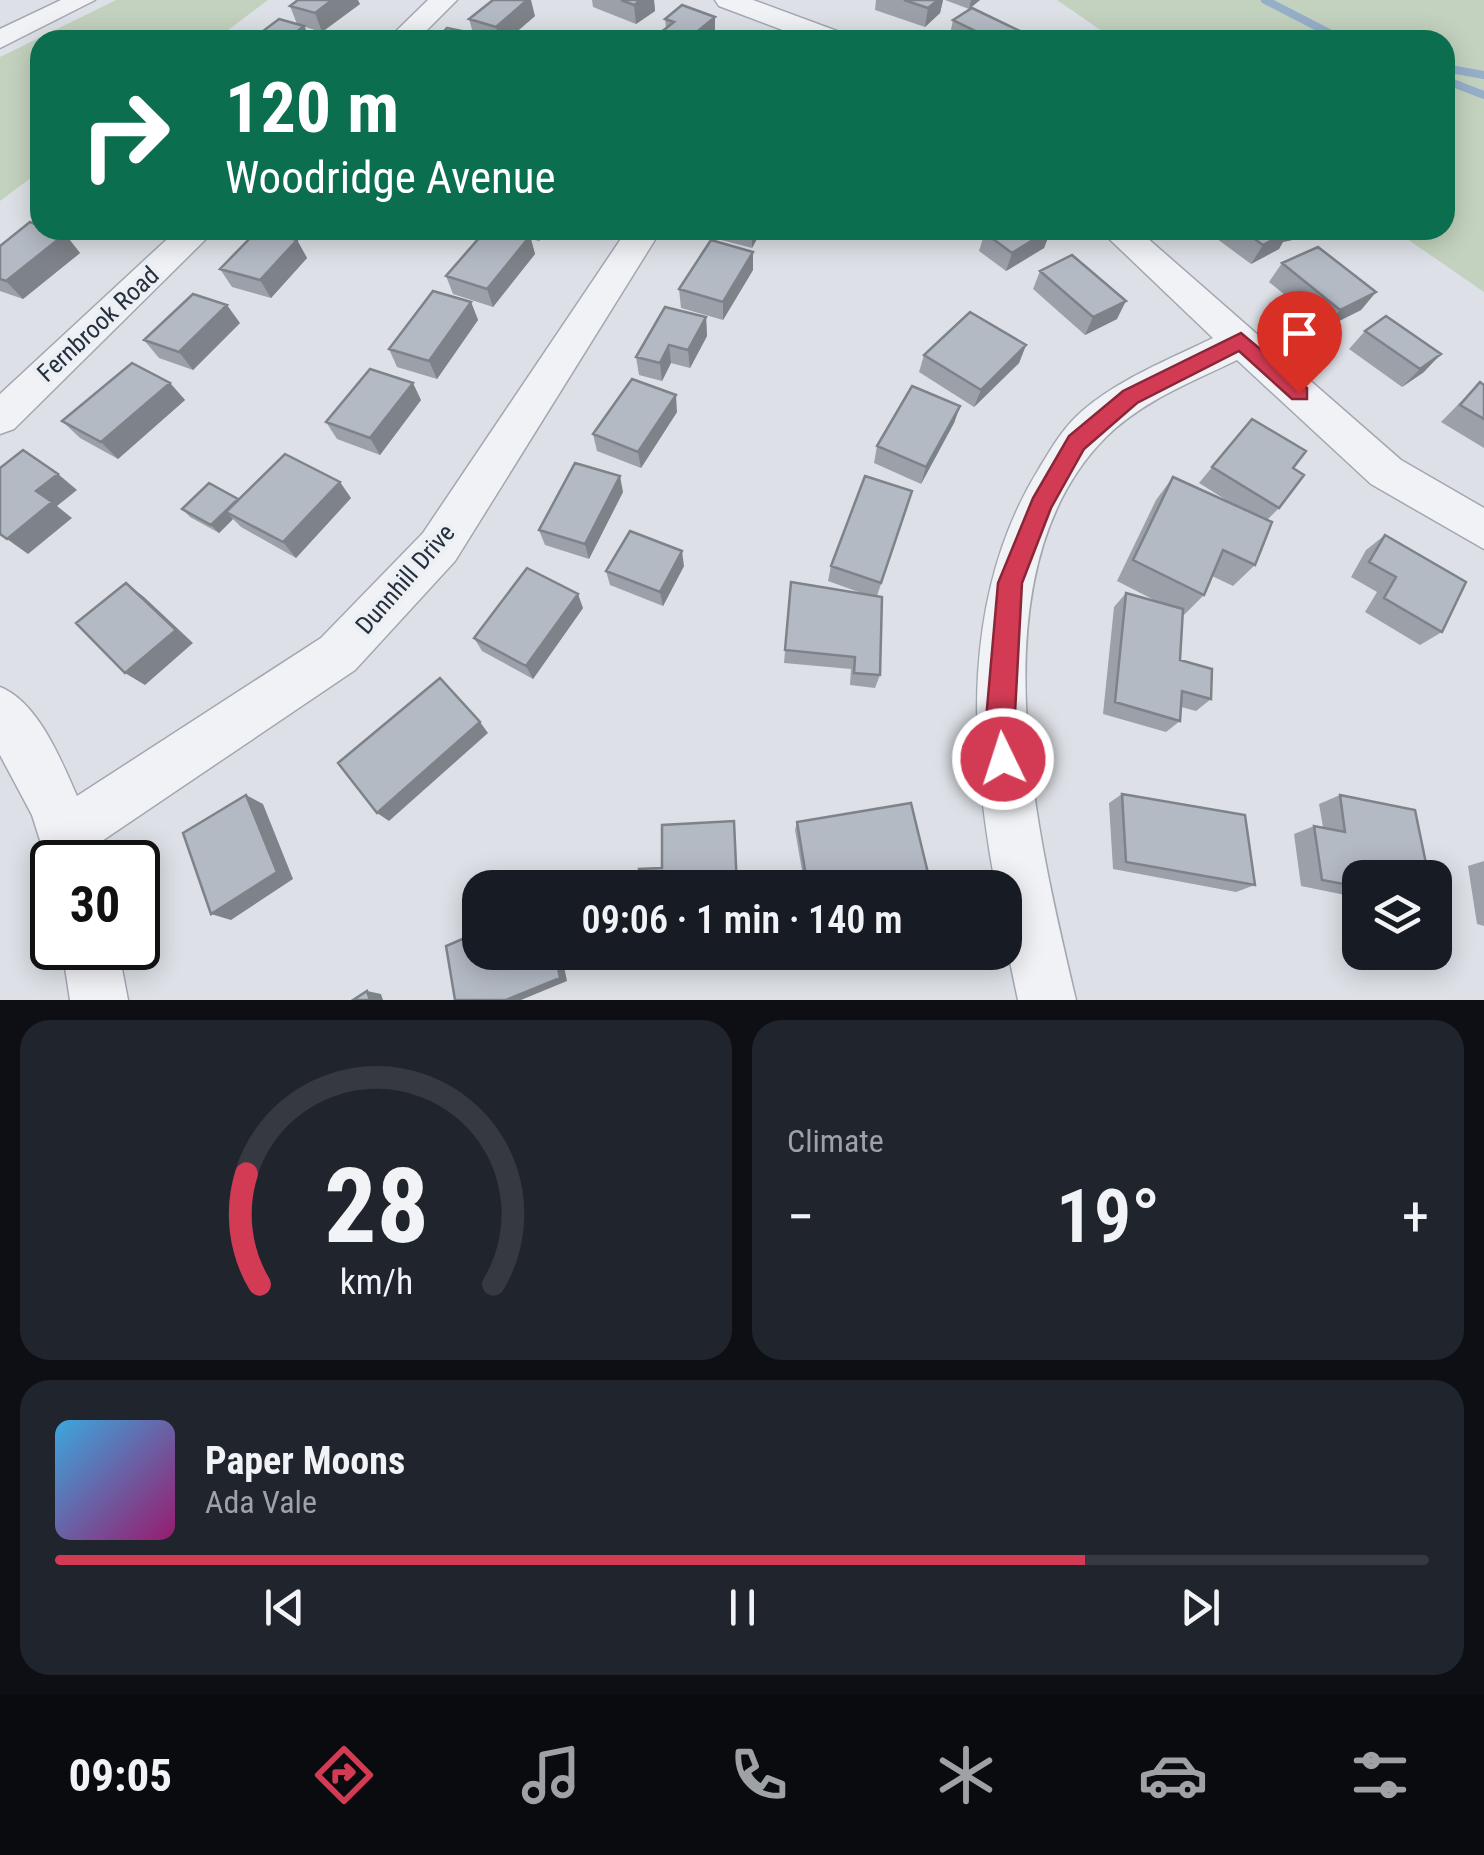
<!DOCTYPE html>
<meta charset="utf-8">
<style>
:root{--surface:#171b24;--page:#20242c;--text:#f1f3f6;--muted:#9ea1a6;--line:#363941;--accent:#d33b54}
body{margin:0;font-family:"Roboto Condensed",sans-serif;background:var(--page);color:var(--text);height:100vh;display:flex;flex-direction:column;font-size:38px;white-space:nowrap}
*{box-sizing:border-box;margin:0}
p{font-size:32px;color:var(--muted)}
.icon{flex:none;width:55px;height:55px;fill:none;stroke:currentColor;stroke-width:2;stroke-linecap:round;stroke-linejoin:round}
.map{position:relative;height:1000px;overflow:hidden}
.sheet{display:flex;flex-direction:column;gap:20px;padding:20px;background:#0d0f14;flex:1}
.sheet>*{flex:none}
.banner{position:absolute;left:30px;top:30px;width:1425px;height:210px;border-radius:30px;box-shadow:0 5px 25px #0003;background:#0b6e4f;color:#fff;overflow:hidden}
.controls{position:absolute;left:1342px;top:860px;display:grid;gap:20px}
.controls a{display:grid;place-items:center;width:110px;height:110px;border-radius:20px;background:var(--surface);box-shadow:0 5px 25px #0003;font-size:50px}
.speed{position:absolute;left:30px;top:840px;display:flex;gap:20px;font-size:50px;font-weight:700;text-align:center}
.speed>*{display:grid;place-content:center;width:130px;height:130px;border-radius:50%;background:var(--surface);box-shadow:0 5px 25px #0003;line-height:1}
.speed .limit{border:5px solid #111;border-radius:15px;background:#fff;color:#111}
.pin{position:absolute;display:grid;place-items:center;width:85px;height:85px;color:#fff;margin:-102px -42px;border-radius:50% 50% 50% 0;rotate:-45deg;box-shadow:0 0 10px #0007}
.pin .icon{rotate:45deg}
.me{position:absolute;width:110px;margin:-55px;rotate:356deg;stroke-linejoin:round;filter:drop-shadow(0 0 8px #0008)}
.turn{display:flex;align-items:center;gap:35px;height:210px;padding:0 30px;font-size:45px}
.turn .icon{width:130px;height:130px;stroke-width:2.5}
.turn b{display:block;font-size:70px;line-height:85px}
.big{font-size:75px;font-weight:600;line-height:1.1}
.sheet .widget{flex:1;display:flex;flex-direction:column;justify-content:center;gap:15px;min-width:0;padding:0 35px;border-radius:30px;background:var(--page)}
.sheet .dial{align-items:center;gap:0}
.dial svg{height:260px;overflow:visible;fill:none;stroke:var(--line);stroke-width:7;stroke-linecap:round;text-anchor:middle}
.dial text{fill:var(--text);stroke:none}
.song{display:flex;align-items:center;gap:30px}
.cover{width:120px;height:120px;border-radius:15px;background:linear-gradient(135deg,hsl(200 70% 55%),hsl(320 70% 35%))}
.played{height:10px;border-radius:5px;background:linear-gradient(90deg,var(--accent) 75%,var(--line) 75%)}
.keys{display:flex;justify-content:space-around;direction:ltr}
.heat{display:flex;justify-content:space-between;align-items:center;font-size:55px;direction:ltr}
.sheet .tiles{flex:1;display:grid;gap:20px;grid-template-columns:1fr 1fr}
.widget:last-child{grid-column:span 2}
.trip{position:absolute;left:462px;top:870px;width:560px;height:100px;border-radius:30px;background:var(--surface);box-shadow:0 5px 25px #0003;font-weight:600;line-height:100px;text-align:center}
.tab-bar{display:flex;height:160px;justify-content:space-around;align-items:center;background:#090b0e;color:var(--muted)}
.tab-bar .icon{width:70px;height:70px}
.tab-bar .selected{color:var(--accent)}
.tab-bar b{font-size:45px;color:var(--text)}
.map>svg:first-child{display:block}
</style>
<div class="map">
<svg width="1484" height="1000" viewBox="0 0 1484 1000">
<rect width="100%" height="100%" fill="#dde1e7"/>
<path fill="#c3d2be" d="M 116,0 L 268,0 L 215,40 L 40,40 L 40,171 L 0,201 L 0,57 Z
M 1057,0 L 1484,0 L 1484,292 L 1394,230 L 1445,230 L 1445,40 L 1115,40 Z"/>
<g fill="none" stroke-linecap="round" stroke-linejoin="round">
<path stroke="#96afc9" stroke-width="8" d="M 1265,0 L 1343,40
M 1445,68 L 1484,75
M 1445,80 L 1484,95"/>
<g stroke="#a2a8b1" stroke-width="3">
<path id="minor" d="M 61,0 L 95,0 L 0,48 L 0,29 Z
M 428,0 L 457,0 L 417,40 L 387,40 Z
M 715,0 L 753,0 L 845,34 L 849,40 L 809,40 L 719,6 Z
M 177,230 L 215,230 L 14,429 L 0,434 L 0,394 Z
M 627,230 L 661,230 L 455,561 L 355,670 L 96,845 L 100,862 L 52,862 L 52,878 L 32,815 L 0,755 L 0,687 C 38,702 61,760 77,796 L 321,638 L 423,533 Z
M 1100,230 L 1138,230 L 1401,460 L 1484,508 L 1484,549 L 1371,484 L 1237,360 C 1192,382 1142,401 1106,437 C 971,572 1038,838 1076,1000 L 1018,1000 L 1005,938 L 1005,888 L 996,888 C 969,746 961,594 1040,467 C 1052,447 1063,428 1081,412 C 1119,379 1168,360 1213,338 Z
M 62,948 L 118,948 L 128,1000 L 70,1000 Z"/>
</g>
<use href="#minor" fill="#f0f2f6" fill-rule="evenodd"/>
</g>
<path fill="#9ba0a9" d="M 592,0 L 654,0 L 655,11 L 636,24 L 593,7 Z
M 876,0 L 943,0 L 940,13 L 925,27 L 875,10 Z
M 945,0 L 980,0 L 969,9 Z
M 360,4 L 322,32 L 305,27 L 310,40 L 297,24 L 290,6 Z
M 535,16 L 507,40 L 443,40 L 441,34 L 473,33 L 469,19 Z
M 665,19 L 715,36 L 710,40 L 661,40 L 660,33 L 666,28 Z
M 953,20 L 1017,40 L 951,40 L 949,39 Z
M 297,230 L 331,230 L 324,238 Z
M 486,230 L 547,230 L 539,241 L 531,239 L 535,254 L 493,307 L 453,294 L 446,276 Z
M 716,230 L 762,230 L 752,248 L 717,239 Z
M 974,230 L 1051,230 L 1044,248 L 1006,271 L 979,251 L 983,238 Z
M 1205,230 L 1311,230 L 1306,237 L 1283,242 L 1279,249 L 1251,264 Z
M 65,234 L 80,253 L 23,299 L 0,291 L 0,246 Z
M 297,240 L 307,258 L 271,298 L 232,287 L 220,269 Z
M 1282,263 L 1376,292 L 1361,310 L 1325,328 L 1269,282 Z
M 753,270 L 723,320 L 681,308 L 679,289 Z
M 1040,271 L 1117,319 L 1085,335 L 1033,289 Z
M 471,302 L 478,320 L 437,379 L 397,367 L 389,349 Z
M 706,317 L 707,336 L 690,368 L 671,363 L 662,381 L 639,375 L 636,357 Z
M 240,323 L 193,370 L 159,358 L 144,340 Z
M 1365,331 L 1424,372 L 1402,387 L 1349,349 Z
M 1026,345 L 1019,363 L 974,407 L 919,372 L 924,355 Z
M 1480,382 L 1484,385 L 1484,448 L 1441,422 Z
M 170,383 L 185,400 L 118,459 L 80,438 L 62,421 Z
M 421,400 L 380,455 L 337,439 L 326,422 Z
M 960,406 L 954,423 L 921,484 L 874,463 L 877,446 Z
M 677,412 L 641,468 L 597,451 L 593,434 Z
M 1252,419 L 1293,468 L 1279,508 L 1267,520 L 1255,565 L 1233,586 L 1212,576 L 1204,595 L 1184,615 L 1183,615 L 1180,660 L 1211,699 L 1196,711 L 1181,707 L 1180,721 L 1166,732 L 1103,714 L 1114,607 L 1126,593 L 1160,603 L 1117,581 L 1156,500 L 1173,477 L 1234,505 L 1199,483 Z
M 912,491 L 877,596 L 880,675 L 875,688 L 850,685 L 851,669 L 784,663 L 791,582 L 867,595 L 828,581 L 831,566 Z
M 623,492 L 589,559 L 545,545 L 539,530 Z
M 351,498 L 296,558 L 241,527 L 233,519 L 219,533 L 190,517 L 182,509 L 238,500 Z
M 1385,535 L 1442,632 L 1420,645 L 1365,612 L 1377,592 L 1351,577 L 1366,550 Z
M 684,566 L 663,606 L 610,585 L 606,571 Z
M 583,608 L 533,679 L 482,651 L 474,638 Z
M 1122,794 L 1255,885 L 1236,892 L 1113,869 L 1109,803 Z
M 1340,795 L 1360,878 L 1360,898 L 1301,886 L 1294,834 L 1314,826 L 1323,827 L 1319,804 Z
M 797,822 L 928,873 L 921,880 L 873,888 L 805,888 L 795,830 Z
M 1484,861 L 1484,926 L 1477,924 L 1468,866 Z"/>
<path fill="#7e8289" d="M 332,0 L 358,0 L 360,4 L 322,32 L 315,13 Z
M 527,0 L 531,0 L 535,16 L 507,40 L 499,40 L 496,27 Z
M 641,0 L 654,0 L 655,11 L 636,24 L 634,5 Z
M 938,0 L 943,0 L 940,13 L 925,27 L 928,8 Z
M 971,0 L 980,0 L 969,9 Z
M 715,17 L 715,36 L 710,40 L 687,40 Z
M 304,26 L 310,40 L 286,40 Z
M 1020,31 L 1017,40 L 1006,40 Z
M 320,230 L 331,230 L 324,238 Z
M 536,230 L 547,230 L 539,241 Z
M 752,230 L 762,230 L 752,248 Z
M 1051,230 L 1044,248 L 1006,271 L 1012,253 Z
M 1291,230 L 1311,230 L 1306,237 L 1283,242 L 1279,249 L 1251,264 L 1263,245 Z
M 65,234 L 80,253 L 23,299 L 6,281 Z
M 530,236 L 535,254 L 493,307 L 487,289 Z
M 297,240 L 307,258 L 271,298 L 260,280 Z
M 753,252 L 753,270 L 723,320 L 723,302 Z
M 1376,292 L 1361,310 L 1325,328 L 1340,310 Z
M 1126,301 L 1117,319 L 1085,335 L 1093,317 Z
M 471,302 L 478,320 L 437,379 L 429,361 Z
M 227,305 L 240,323 L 193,370 L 179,352 Z
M 706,317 L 707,336 L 690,368 L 688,350 Z
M 669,345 L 671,363 L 662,381 L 660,363 Z
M 1026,345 L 1019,363 L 974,407 L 981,390 Z
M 1441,354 L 1424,372 L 1402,387 L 1420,369 Z
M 170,383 L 185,400 L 118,459 L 101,442 Z
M 413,383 L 421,400 L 380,455 L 370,438 Z
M 676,395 L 677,412 L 641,468 L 638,452 Z
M 960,406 L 954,423 L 921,484 L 926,467 Z
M 58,474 L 77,490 L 57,506 L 72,518 L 28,554 L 7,539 L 36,491 Z
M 620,476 L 623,492 L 589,559 L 585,544 Z
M 340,482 L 351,498 L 296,558 L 283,542 Z
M 238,499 L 226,512 L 233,519 L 219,533 L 211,525 Z
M 682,551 L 684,566 L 663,606 L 660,592 Z
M 126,583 L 144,597 L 193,643 L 145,685 L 125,673 Z
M 578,594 L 583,608 L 533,679 L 526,666 Z
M 480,722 L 488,733 L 389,821 L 377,813 Z
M 246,795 L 263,804 L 293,879 L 231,920 L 211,914 Z
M 555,952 L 561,952 L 567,981 L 521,1000 L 506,1000 Z
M 367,991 L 381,994 L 383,1000 L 370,1000 Z"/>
<path fill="#b4bac4" stroke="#7e8289" stroke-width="2.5" d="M 298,0 L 332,0 L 315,13 L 290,6 Z
M 493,0 L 527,0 L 496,27 L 469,19 Z
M 621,0 L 641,0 L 634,5 Z
M 904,0 L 938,0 L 928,8 Z
M 682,5 L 715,17 L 687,40 L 682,40 L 660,33 L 674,22 L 665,19 Z
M 972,8 L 1020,31 L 1006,40 L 994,40 L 953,20 Z
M 279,19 L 304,26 L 286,40 L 251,40 Z
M 447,28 L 477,34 L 472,40 L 446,40 L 450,36 L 441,34 Z
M 30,222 L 40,226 L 40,230 L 53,230 L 65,234 L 6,281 L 0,279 L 0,246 Z
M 258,230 L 297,240 L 260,280 L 220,269 Z
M 486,230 L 511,230 L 530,236 L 487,289 L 446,276 Z
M 989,230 L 1049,230 L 1012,253 L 985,233 Z
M 1242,230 L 1291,230 L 1263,245 Z
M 711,240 L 753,252 L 723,302 L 679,289 Z
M 1318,247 L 1376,292 L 1340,310 L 1282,263 Z
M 1072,255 L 1126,301 L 1093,317 L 1040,271 Z
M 433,291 L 471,302 L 429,361 L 389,349 Z
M 193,294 L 227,305 L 179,352 L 144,340 Z
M 665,307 L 706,317 L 688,350 L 669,345 L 660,363 L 636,357 Z
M 970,312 L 1026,345 L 981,390 L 924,355 Z
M 1386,316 L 1441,354 L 1420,369 L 1365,331 Z
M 132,363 L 170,383 L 101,442 L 62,421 Z
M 370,369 L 413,383 L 370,438 L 326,422 Z
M 632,379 L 676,395 L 638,452 L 593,434 Z
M 1480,382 L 1484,385 L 1484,419 L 1460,405 Z
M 912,386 L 960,406 L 926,467 L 877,446 Z
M 1252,419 L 1306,451 L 1293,468 L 1304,475 L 1279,508 L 1212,467 Z
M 23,450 L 58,474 L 36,491 L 52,502 L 7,539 L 0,534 L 0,468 Z
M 285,454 L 340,482 L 283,542 L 226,512 Z
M 575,463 L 620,476 L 585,544 L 539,530 Z
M 865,476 L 912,491 L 881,583 L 831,566 Z
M 1173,477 L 1272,522 L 1255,565 L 1223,550 L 1204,595 L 1133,560 Z
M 209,483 L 238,499 L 211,525 L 182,509 Z
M 630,531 L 682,551 L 660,592 L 606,571 Z
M 1385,535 L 1466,582 L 1442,632 L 1384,598 L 1396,577 L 1369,562 Z
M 527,568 L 578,594 L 526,666 L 474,638 Z
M 791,582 L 882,597 L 880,675 L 854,673 L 855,657 L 785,650 Z
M 126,583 L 176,630 L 125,673 L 76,623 Z
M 1126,593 L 1183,609 L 1180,660 L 1212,669 L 1211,699 L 1182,691 L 1180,721 L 1115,702 Z
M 440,678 L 480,722 L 377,813 L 338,763 Z
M 1122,794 L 1245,815 L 1255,885 L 1126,862 Z
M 246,795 L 277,872 L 211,914 L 183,833 Z
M 1340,795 L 1415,810 L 1429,878 L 1360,878 L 1360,887 L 1322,880 L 1314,826 L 1345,832 Z
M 911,803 L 928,873 L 837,888 L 808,888 L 797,822 Z
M 734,821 L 737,888 L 639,888 L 639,869 L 662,868 L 662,825 Z
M 539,881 L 540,888 L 522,888 Z
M 480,903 L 480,952 L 555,952 L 560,978 L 506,1000 L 455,1000 L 446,946 L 479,932 L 474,905 Z
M 367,991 L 370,1000 L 353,1000 Z"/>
<path fill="#d33b54" stroke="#892637" stroke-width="2.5" d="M 1241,333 L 1307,388 L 1307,399 L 1292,399 L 1239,351 L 1137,403 L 1084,449 L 1051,508 L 1022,583 L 1012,769 L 1003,773 L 993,769 L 986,720 L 998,583 L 1033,498 L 1069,436 L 1123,391 Z"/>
<g text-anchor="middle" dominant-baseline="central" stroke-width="8" stroke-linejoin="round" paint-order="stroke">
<g font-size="25" fill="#262f3e" stroke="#ecf0f5">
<text transform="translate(98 324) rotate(-43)">Fernbrook Road</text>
<text transform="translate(405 579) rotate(-49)">Dunnhill Drive</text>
</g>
</g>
</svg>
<div class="controls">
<a><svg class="icon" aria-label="layers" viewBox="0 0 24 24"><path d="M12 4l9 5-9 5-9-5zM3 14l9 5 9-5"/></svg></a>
</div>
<div class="speed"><div class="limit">30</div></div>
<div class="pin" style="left:1299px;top:393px;background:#d93025"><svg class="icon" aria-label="arrive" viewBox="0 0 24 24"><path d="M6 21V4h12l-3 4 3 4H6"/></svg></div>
<svg class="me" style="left:1003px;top:759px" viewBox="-20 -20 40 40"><circle r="17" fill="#d33b54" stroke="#fff" stroke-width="3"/><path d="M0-11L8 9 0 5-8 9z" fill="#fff"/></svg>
<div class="trip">09:06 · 1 min · 140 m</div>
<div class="banner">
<div class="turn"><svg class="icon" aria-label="right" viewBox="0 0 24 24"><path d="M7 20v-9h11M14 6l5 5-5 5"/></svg><div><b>120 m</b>Woodridge Avenue</div></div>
</div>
</div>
<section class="sheet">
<div class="tiles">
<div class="widget dial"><svg viewBox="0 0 100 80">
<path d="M14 69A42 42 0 1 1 86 69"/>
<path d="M14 69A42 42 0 0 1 10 35" stroke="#d33b54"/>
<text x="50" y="56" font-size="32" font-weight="700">28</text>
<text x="50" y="72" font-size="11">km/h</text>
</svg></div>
<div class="widget"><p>Climate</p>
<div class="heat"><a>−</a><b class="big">19°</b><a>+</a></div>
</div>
<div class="widget">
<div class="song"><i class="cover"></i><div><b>Paper Moons</b><p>Ada Vale</p></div></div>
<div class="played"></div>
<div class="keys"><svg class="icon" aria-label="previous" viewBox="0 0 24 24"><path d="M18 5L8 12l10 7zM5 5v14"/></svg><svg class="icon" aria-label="pause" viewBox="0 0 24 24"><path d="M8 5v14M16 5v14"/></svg><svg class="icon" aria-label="next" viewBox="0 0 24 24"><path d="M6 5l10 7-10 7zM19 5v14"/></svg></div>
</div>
</div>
</section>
<nav class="tab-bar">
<b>09:05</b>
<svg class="icon selected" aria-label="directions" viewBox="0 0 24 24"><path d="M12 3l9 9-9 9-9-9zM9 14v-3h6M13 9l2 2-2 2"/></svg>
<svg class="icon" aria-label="music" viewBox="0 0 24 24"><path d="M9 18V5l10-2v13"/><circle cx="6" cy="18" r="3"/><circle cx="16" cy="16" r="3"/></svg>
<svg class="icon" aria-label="phone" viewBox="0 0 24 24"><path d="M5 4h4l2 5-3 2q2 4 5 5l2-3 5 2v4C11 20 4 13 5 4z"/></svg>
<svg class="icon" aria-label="climate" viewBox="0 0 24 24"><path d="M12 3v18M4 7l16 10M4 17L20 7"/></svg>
<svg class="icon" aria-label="car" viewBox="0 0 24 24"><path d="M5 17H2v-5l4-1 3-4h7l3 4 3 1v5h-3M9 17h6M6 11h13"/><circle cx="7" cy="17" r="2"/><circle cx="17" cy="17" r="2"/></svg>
<svg class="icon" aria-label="filters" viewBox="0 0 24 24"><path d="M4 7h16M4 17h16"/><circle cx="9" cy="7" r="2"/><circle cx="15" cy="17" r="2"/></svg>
</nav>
